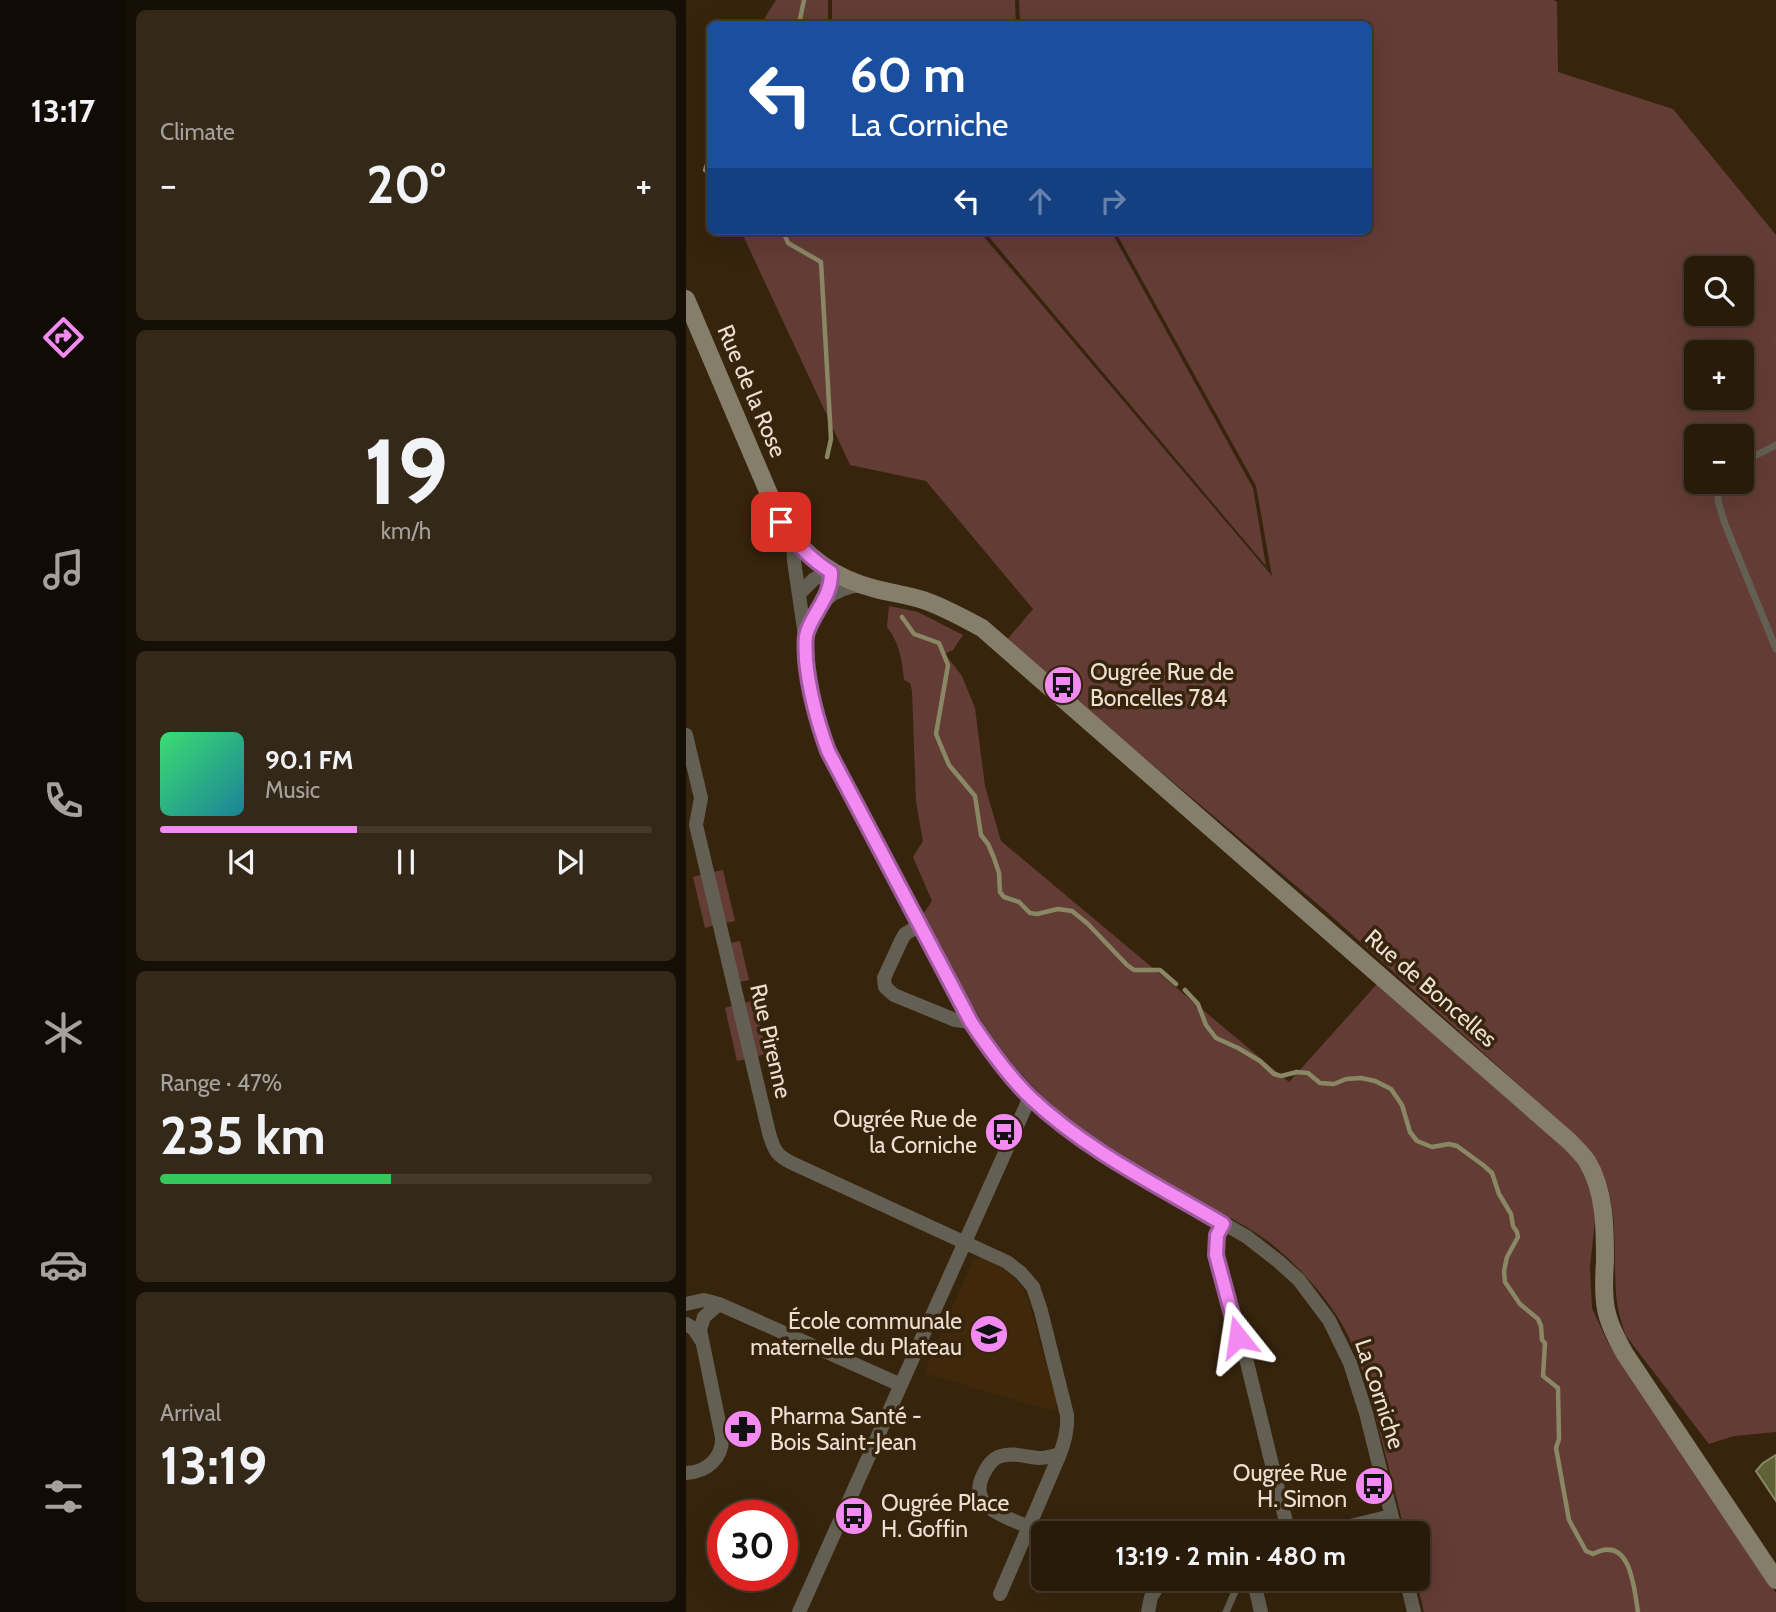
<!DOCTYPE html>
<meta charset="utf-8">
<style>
:root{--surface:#281b0a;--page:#342818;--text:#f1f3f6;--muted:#a5a19c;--line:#44392b;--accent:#f38af2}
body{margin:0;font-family:Cabin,sans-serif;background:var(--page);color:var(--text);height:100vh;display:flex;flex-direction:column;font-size:26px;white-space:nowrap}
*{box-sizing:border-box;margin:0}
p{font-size:23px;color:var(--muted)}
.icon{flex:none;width:38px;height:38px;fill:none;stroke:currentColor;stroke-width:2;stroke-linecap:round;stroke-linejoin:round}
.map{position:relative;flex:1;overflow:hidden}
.panel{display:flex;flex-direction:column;gap:10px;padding:10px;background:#160f06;width:560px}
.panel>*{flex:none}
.top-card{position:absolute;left:21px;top:21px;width:665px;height:214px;border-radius:10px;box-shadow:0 7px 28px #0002,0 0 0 2px var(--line);background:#1a4fa0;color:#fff;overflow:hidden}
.tools{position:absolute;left:998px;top:256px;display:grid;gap:14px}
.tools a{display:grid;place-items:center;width:70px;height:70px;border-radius:10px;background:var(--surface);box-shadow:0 7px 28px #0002,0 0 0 2px var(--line);font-size:35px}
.speed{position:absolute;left:21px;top:1500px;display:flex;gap:14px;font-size:35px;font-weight:700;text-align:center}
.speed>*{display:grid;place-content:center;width:91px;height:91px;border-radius:50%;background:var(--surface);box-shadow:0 7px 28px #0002,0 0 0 2px var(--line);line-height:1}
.speed .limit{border:10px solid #d22;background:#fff;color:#111}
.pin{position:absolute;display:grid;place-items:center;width:60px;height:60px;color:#fff;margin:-30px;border-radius:14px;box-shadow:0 4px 10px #0006}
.me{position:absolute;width:77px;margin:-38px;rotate:345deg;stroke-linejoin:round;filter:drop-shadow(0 0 5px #0008)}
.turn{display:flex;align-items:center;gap:24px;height:147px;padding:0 28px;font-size:32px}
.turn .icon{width:91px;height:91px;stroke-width:2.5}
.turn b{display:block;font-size:49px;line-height:60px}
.lanes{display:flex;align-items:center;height:66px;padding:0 28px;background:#0003;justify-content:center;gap:35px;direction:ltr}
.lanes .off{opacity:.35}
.big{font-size:52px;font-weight:700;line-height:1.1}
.panel .tile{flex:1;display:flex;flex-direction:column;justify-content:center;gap:10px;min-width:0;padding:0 24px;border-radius:10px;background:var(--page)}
.panel .dial{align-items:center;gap:0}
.dial b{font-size:91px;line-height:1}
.song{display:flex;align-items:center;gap:21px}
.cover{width:84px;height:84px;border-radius:10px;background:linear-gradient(135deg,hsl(140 70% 55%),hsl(190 70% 35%))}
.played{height:7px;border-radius:4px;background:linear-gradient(90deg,var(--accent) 40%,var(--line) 40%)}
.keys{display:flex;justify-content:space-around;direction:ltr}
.heat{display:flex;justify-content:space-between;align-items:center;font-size:38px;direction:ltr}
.charge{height:10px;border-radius:5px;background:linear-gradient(90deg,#34c759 47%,var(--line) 0)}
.trip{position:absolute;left:345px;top:1521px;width:399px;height:70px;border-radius:10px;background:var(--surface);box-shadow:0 7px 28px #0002,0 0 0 2px var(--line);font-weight:700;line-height:70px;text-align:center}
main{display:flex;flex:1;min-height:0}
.menu{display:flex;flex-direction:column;width:126px;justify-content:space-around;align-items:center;background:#100b04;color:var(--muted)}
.menu .icon{width:49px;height:49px}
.menu .on{color:var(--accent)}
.menu b{font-size:32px;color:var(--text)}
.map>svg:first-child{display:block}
</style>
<main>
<nav class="menu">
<b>13:17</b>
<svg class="icon on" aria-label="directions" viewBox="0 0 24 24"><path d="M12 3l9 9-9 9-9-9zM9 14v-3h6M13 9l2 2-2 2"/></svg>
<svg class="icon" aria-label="music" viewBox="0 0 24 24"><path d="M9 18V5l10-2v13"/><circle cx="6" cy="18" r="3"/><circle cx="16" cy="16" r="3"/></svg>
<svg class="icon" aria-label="phone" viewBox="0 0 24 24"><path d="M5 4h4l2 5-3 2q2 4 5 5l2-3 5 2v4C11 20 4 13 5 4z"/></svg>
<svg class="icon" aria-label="climate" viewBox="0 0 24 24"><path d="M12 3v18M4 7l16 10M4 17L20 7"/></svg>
<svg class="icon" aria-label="car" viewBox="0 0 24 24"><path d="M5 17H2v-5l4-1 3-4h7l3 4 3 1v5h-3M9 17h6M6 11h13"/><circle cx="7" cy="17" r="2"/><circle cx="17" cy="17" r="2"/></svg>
<svg class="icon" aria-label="filters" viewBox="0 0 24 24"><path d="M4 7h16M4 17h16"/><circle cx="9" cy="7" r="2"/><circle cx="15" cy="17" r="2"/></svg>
</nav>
<section class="panel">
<div class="tile"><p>Climate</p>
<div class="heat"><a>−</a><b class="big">20°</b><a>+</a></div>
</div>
<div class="tile dial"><b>19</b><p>km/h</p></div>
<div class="tile">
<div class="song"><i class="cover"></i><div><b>90.1 FM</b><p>Music</p></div></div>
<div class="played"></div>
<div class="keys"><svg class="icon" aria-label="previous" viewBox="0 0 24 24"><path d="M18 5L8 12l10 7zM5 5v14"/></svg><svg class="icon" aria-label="pause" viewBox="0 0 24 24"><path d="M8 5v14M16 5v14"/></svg><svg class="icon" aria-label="next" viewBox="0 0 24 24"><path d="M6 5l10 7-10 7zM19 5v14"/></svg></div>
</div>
<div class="tile"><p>Range · 47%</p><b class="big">235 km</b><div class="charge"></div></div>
<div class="tile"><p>Arrival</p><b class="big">13:19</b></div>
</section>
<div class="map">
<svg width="1090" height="1612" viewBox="0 0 1090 1612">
<rect width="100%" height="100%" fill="#36240d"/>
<path fill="#40290b" d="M 292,1257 L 297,1258 L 320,1270 L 337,1288 L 342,1299 L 371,1404 L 367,1411 L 241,1374 L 240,1368 L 287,1260 Z"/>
<path fill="#633c36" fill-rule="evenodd" d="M 90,0 L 142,0 L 142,24 L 75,24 Z
M 146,0 L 329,0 L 330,24 L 146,24 Z
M 333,0 L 867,0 L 871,2 L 872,72 L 987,109 L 1090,235 L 1090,1432 L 1048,1436 L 1023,1444 L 940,1336 C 935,1322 931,1308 930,1293 C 927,1247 934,1199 909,1158 C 903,1149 894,1141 887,1134 L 641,912 L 320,641 L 347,609 L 240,481 L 164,465 L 55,231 L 293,231 L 586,576 L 570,486 L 429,231 L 682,231 L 682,24 L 334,24 ZM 1010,268 L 1055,268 L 1055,313 L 1010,313 ZM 1010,352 L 1055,352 L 1055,397 L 1010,397 ZM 1010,436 L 1055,436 L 1055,481 L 1010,481 Z
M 298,231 L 425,231 L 567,488 L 580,566 Z
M 203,606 L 232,612 L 277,635 L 267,650 L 259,654 L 276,676 L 289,708 L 299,786 L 315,841 L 603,1082 L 691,984 L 890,1159 L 898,1172 L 907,1193 L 909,1220 L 904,1268 L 906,1308 L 922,1343 L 1090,1593 L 1090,1612 L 738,1612 L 730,1579 L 732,1578 L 732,1533 L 719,1533 C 711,1499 702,1464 693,1430 C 683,1390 673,1351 651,1316 C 632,1287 609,1263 583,1242 C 563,1227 540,1216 519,1204 C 482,1184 444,1164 409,1140 C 370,1112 335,1078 308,1039 C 280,1000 260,956 237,914 L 246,901 L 227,857 L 237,841 L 230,802 L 226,691 L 224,683 L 218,680 C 216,660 214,644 201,627 Z
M 37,870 L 49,921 L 39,923 L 27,872 Z
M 17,874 L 29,925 L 19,928 L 7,877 Z
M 54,941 L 63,980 L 54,982 L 44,943 Z
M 68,1000 L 81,1054 L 71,1056 L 58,1003 Z
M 48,1005 L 61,1059 L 51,1061 L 39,1008 Z"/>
<path fill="#5f6136" stroke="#8a8765" stroke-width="2" d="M 1090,1455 L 1090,1501 L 1070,1471 L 1077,1463 Z"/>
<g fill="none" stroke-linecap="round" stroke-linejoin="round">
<path stroke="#8a8765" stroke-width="4.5" d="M 113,24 L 118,0
M 24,156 L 19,170 L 24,174
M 97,231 L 102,243 L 135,262 L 145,439 L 141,457
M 216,617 L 228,634 L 253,643 L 262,665 L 250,734 L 263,765 L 289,796 L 295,835 L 302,844 L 308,858 L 313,873 L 314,892 L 318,897 L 333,902 L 344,913 L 351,914 L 372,909 L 386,911 L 402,924 L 441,965 L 448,970 L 474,970 L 490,984
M 499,990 L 512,1004 L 520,1025 L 530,1038 L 552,1048 L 574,1061 L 588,1074 L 595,1076 L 611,1072 L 622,1073 L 634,1083 L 648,1084 L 660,1079 L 675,1078 L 689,1081 L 705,1089 L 716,1105 L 724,1132 L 731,1141 L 746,1147 L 763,1144 L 771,1146 L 797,1165 L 806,1173 L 813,1194 L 825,1214 L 827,1226 L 831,1232 L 832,1237 L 821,1257 L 818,1271 L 819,1282 L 834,1304 L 852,1319 L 855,1326 L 856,1340 L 859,1343 L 857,1376 L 872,1388 L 873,1439 L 870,1448 L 883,1520 L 900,1551 L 907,1554 C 945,1534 948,1588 952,1612"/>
<path stroke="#635f52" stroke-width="7" d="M 1055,463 L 1090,445
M 1036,481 L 1032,494 L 1032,501 L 1039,524 L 1090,649
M 540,1612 L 555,1578"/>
<path stroke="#635f52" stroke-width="14" d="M 107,540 L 108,561 L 119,636 L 122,680 L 130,716 L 142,751 L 285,1022 L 302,1048 L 344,1097 L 378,1126 L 435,1164 L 561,1237 L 592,1261 L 613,1280 L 643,1320 L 664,1363 L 680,1413 L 710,1533
M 113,594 L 128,579 L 145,572 L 144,590 L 140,599
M 119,635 C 131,606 142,588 176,585
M 0,735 L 15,798 L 10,825 L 83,1133 C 88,1151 91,1156 108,1164 L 321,1262 L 335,1273 L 347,1287 L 355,1311 L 381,1415 C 382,1428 379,1441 374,1454 L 314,1594
M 234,925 L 219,934 L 215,941 L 198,978 L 199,987 L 208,995 L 269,1020 L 285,1022
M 537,1224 L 531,1235 L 530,1255 L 552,1337 L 557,1346 L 601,1526 L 604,1533
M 0,1304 L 18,1300 L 33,1304 L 215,1385
M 0,1324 L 8,1329 L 15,1340
M 0,1473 C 21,1472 37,1458 36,1437 L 14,1330 L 18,1317 L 33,1304
M 343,1527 C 321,1517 281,1508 297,1475 C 301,1467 306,1458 315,1456 C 328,1452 340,1457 353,1458 C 361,1458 367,1456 374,1454
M 636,1533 L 705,1516
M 567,1578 L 575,1612
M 720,1578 L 728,1612
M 113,1612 L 344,1097
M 462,1612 L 465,1597 L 477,1578"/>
<path stroke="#857e6a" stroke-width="18" d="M 0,299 L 95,522 C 119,557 149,579 190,589 C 205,593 222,595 237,600 C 258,607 277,618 296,628 L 883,1141 C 889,1147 896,1154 901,1161 C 919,1191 919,1227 919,1261 C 918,1276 917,1294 920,1309 C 923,1325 931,1340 939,1354 L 1090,1580"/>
</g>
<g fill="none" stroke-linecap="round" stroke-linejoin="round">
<g stroke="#9e5a9d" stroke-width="18">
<path id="route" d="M 95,522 C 109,543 124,559 145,572 C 146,596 128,611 121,632 C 118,640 120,651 120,660 C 123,691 131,721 142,751 L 285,1022 C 303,1049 322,1076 345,1098 C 401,1151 471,1185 537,1224 L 531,1235 L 530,1255 L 552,1337"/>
</g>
<use href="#route" stroke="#f38af2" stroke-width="12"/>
</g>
<defs>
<g id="bus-disc" transform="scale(2.0125)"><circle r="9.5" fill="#f38af2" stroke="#36240d"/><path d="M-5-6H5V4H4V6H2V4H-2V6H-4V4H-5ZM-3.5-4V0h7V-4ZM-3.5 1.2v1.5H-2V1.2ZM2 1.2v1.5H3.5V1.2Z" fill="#111"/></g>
<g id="school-disc" transform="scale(2.0125)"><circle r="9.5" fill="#f38af2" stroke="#36240d"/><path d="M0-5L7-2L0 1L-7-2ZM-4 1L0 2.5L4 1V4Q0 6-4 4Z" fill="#111"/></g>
<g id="pharmacy-disc" transform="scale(2.0125)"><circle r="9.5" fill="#f38af2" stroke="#36240d"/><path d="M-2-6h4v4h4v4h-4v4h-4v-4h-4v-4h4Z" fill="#111"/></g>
</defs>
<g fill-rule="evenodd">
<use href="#bus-disc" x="377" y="685"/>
<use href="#bus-disc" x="318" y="1132"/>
<use href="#school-disc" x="303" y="1334"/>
<use href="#pharmacy-disc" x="57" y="1429"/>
<use href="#bus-disc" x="688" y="1486"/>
<use href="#bus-disc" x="168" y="1516"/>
</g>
<g text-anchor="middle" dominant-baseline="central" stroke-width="7" stroke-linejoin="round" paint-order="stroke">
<g font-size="23" fill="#ede0d3" stroke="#36240d">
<text transform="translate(66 391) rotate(67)">Rue de la Rose</text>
<text transform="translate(745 988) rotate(41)">Rue de Boncelles</text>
<text transform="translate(85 1041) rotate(77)">Rue Pirenne</text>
<text transform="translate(694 1394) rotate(72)">La Corniche</text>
</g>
<g font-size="23" fill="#ede0d3" stroke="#36240d" text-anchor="start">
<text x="404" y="672">Ougrée Rue de<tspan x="404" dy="26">Boncelles 784</tspan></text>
<text x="291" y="1119" text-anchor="end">Ougrée Rue de<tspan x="291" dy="26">la Corniche</tspan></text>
<text x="276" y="1321" text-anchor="end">École communale<tspan x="276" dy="26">maternelle du Plateau</tspan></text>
<text x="84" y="1416">Pharma Santé -<tspan x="84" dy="26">Bois Saint-Jean</tspan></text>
<text x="661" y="1473" text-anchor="end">Ougrée Rue<tspan x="661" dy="26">H. Simon</tspan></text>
<text x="195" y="1503">Ougrée Place<tspan x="195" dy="26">H. Goffin</tspan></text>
</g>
</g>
</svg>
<div class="tools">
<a><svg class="icon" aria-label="search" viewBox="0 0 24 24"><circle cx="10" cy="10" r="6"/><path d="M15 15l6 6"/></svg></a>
<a>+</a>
<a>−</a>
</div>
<div class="speed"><div class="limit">30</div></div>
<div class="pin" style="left:95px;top:522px;background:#d93025"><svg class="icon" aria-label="arrive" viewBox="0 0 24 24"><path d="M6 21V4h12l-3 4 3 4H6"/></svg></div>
<svg class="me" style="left:552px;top:1337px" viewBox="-20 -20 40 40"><path d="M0-17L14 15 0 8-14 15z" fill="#f38af2" stroke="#fff" stroke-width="4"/></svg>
<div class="trip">13:19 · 2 min · 480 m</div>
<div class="top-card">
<div class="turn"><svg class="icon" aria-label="left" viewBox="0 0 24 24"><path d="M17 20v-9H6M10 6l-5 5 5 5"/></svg><div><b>60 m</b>La Corniche</div></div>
<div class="lanes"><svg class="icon" aria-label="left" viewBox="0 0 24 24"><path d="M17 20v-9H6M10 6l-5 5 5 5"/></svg><svg class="icon off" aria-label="ahead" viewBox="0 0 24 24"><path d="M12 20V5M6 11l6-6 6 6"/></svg><svg class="icon off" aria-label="right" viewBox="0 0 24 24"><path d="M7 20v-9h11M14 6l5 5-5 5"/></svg></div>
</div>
</div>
</main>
